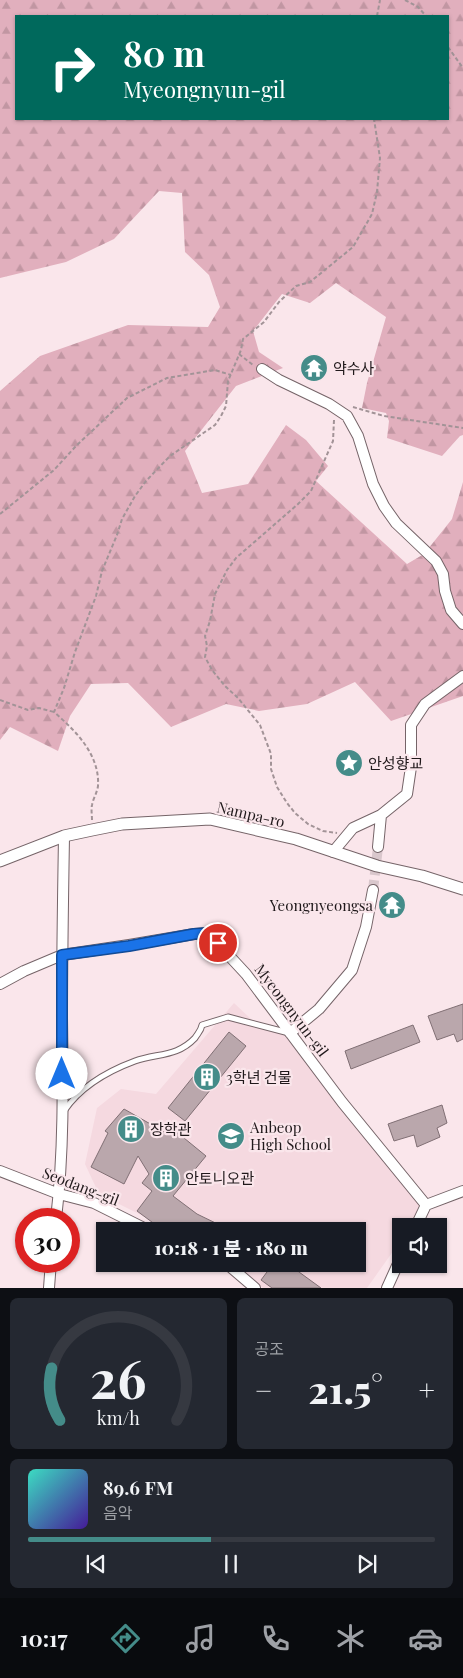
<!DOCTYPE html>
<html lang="ko">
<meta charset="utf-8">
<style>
:root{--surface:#171b24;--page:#242831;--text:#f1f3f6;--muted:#9ea1a6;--line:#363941;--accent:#448c89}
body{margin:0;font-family:"Playfair Display","Noto Sans KR",serif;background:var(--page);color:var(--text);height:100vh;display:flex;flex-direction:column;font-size:19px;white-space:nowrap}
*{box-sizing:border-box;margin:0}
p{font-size:16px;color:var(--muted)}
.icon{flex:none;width:28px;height:28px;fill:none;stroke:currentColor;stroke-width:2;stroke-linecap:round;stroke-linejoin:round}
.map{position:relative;height:1288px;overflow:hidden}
.side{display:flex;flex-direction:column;gap:10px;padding:10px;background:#0d0f14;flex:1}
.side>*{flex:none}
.hud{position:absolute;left:15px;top:15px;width:434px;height:105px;border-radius:0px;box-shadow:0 1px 4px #0004;background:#00695c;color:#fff;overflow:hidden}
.tools{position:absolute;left:392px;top:1218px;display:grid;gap:10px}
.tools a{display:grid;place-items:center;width:55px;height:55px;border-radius:0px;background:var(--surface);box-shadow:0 1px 4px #0004;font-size:25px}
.speed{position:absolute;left:15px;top:1208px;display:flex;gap:10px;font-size:25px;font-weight:700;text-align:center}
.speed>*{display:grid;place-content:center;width:65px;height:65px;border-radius:50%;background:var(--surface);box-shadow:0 1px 4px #0004;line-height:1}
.speed .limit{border:8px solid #d22;background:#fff;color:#111}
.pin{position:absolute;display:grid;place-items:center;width:42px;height:42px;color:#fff;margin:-21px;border:2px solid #fff;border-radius:50%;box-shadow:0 1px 5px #0007}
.me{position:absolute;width:55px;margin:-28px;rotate:0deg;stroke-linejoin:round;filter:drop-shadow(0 0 4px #0008)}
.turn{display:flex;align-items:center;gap:18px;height:105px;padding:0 25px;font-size:22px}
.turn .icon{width:65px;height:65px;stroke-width:2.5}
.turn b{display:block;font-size:35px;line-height:42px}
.big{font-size:38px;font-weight:800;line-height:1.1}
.side .widget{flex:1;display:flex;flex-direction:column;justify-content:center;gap:8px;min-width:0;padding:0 18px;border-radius:8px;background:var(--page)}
.side .dial{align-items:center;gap:0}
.dial svg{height:130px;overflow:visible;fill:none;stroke:var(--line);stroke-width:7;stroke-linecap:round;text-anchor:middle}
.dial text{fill:var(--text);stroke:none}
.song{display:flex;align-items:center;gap:15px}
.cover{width:60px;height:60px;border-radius:8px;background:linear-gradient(135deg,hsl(170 70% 55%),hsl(260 70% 35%))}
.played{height:5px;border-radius:2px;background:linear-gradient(90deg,var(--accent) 45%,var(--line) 45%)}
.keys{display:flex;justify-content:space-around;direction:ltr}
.heat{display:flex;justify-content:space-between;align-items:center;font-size:28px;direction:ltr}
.side .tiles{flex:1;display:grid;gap:10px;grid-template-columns:1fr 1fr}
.widget:last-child{grid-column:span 2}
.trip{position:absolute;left:96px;top:1222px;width:270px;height:50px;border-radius:0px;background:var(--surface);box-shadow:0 1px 4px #0004;font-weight:800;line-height:50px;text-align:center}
.tab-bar{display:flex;height:80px;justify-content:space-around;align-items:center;background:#090b0e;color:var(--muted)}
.tab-bar .icon{width:35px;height:35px}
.tab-bar .active{color:var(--accent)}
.tab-bar b{font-size:22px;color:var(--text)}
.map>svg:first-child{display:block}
</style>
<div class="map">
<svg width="463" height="1288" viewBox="0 0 463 1288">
<defs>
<pattern id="forest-firs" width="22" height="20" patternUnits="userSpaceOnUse" patternTransform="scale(1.25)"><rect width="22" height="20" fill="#e1afbd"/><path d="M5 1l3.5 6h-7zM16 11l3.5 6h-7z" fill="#c196a2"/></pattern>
</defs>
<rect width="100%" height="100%" fill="#fae6eb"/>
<path fill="#f5d9e0" d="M 234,1003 L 252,1020 L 288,1035 L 426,1205 L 411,1226 L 401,1226 L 401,1240 L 367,1288 L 263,1288 L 234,1264 L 358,1264 L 358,1231 L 173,1231 L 99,1194 L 85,1164 L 97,1108 L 121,1089 L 156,1094 Z"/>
<path fill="url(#forest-firs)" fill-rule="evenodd" d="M 0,0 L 463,0 L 463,435 L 460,436 L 442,456 L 387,438 L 389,421 L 386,413 L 362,408 L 367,383 L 386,317 L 336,283 L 310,303 L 282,294 L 253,331 L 259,352 L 283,368 L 236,386 L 185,451 L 202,493 L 248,484 L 286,425 L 306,440 L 328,466 L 316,481 L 407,564 L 424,554 L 452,519 L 463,482 L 463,696 L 391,721 L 355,682 L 307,704 L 259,711 L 226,704 L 171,727 L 128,683 L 91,684 L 70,716 L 58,751 L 10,727 L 0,740 L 0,391 L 40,356 L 128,325 L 208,327 L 220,307 L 209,275 L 185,252 L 182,193 L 159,191 L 114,239 L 66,262 L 0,278 ZM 16,16 L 448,16 L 448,119 L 16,119 Z"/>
<path fill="#baa7ac" stroke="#806f74" d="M 463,1004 L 463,1039 L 457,1042 L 454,1034 L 437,1040 L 428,1016 Z
M 413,1025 L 420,1042 L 351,1069 L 345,1051 Z
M 229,1032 L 246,1046 L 185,1121 L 168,1108 Z
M 442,1105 L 447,1123 L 437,1128 L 440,1137 L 417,1147 L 414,1135 L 394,1141 L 388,1124 Z
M 124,1109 L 168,1134 L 173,1129 L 206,1156 L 173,1196 L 197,1214 L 232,1231 L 164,1231 L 137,1211 L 152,1191 L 142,1183 L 149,1174 L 138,1156 L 124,1184 L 91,1167 L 108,1133 L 105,1131 Z
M 273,1264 L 288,1264 L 321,1288 L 272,1288 L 261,1280 Z"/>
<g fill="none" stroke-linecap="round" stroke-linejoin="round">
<path stroke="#d9c7cc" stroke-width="10" stroke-dasharray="10 5" stroke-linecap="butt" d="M 373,890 L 378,847"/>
<g stroke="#756468" stroke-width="7">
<path id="service" d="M 64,1111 C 81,1086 108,1071 135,1061 C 158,1053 177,1057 195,1038 C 198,1033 201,1031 202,1025 L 228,1017 L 289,1033"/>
</g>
<g stroke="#756468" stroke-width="12">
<path id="minor" d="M 262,369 L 279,380 L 329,404 L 347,416 L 358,436 L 373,484 L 384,506 L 396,523 L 436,561 L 443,574 L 445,591 L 451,610 L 463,624
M 378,847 L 381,815 L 407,794 L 411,767 L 411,725 L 425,704 L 463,676
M 333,852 L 353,828 L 381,815
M 0,984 L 24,971 L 62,955 L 129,945 L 194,934 L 208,933 L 246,974 L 342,1102 L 426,1205
M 290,1033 L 319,1009 L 352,970 L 366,927 L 373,890
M 0,1171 L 59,1194 L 94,1203 L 150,1231
M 426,1205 L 463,1191
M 56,1219 C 64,1152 63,1085 62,1018 C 62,957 63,896 64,836
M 416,1226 L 426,1205
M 227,1264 L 255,1288
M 49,1288 L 51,1261
M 387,1288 L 401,1257"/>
</g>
<g stroke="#756468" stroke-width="13">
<path id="tertiary" d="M 0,861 L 64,836 L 92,830 L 122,824 L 210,819 L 296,839 L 377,866 L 422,876 L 463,889"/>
</g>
<path stroke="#a29397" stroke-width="2" stroke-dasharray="4 2.5" stroke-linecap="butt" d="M 405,0 L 418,7 L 426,16
M 377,16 L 380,0
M 448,47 L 463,68
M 239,354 L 253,365
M 353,407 L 384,416 L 463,428
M 334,420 L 333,441 L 311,491 L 298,504 L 236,558 L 227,570 L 215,594 L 210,621 L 205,636 L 207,646 L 205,657 L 212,670 L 225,686 L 238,698 L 260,725 L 271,754 L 271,769 L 277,787 L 287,803 L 295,813 L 308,824 L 323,831 L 337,833
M 0,514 L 54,470 L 76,446 L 127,398 L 167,378 L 215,370 L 231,375
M 0,700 L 28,710 L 39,708 L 54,712
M 92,820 C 92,815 91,810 92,805 C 93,799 97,793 98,786 C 100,755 76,731 54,712 L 64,688 L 75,652 L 96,596 L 102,571 L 117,535 L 122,519 L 135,496 L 146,481 L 170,456 L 215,425 L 221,416 L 226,406 L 228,381 L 241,350 L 243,339 L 264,322 L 279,302 L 296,286 L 310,282 L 353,247 L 372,214 L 377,192 L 380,158 L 374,119"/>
<use href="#service" stroke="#fff" stroke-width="5"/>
<use href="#minor" stroke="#fff" stroke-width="10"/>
<use href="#tertiary" stroke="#fff" stroke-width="11"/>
</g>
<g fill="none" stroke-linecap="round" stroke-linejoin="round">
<g stroke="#114b97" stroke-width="12">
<path id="route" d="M 62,1074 L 62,955 L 129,946 L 194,934 L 208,933 L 218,943"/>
</g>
<use href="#route" stroke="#1a73e8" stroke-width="9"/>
</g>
<defs>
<g id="temple-disc" transform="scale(1.4375)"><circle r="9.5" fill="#448c89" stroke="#fae6eb"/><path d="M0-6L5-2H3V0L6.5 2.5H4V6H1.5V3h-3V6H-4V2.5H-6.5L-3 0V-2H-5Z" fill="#fff"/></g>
<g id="sight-disc" transform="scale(1.4375)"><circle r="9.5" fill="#448c89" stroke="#fae6eb"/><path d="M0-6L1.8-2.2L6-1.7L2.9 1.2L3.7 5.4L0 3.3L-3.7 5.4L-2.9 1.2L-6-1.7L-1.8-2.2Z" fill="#fff"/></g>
<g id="building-disc" transform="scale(1.4375)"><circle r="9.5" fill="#448c89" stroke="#fae6eb"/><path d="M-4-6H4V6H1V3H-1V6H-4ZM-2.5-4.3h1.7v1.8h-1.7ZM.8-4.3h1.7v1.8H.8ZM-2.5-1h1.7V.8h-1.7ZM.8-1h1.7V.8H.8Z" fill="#fff"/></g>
<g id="school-disc" transform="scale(1.4375)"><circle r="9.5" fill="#448c89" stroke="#fae6eb"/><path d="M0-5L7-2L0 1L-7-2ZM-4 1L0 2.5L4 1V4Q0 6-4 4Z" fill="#fff"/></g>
</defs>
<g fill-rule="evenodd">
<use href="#temple-disc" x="314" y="368"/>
<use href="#sight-disc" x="349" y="763"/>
<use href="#temple-disc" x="392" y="905"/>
<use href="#building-disc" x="207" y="1077"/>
<use href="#building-disc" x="131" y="1129"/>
<use href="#school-disc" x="231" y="1136"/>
<use href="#building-disc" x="166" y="1178"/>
</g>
<g text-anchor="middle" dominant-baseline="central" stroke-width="4.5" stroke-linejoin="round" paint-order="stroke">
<g font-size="15" fill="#20191b" stroke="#fae6eb" text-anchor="start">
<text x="333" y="368">약수사</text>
<text x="368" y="763">안성향교</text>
<text x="373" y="905" text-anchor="end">Yeongnyeongsa</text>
<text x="226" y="1077">3학년 건물</text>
<text x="250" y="1127">Anbeop<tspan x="250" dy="17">High School</tspan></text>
<text x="150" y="1129">장학관</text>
<text x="185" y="1178">안토니오관</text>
</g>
<g font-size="15" fill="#20191b" stroke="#fae6eb">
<text transform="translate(251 814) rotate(13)">Nampa-ro</text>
<text transform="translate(292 1010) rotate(53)">Myeongnyun-gil</text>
<text transform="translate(81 1186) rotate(21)">Seodang-gil</text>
</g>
</g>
</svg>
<div class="tools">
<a><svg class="icon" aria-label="sound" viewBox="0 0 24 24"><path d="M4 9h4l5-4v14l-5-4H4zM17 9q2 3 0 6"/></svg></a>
</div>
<div class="speed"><div class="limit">30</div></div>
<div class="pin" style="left:218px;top:943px;background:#d93025"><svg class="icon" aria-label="arrive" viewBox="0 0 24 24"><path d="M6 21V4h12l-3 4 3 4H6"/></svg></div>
<svg class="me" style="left:62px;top:1074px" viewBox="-20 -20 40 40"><circle r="19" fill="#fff"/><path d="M0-13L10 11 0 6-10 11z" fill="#1a73e8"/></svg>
<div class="trip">10:18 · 1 분 · 180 m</div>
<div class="hud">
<div class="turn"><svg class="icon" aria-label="right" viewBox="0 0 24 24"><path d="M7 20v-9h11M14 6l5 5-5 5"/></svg><div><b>80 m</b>Myeongnyun-gil</div></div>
</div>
</div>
<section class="side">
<div class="tiles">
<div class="widget dial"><svg viewBox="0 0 100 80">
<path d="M14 69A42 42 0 1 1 86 69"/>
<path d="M14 69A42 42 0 0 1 9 37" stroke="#448c89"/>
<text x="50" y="56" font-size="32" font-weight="700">26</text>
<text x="50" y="72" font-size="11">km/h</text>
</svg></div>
<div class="widget"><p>공조</p>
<div class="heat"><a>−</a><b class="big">21.5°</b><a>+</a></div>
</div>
<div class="widget">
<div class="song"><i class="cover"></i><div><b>89.6 FM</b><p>음악</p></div></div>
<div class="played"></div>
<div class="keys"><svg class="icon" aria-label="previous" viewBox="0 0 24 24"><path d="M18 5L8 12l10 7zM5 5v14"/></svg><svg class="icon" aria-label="pause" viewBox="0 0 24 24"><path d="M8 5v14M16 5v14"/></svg><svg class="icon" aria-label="next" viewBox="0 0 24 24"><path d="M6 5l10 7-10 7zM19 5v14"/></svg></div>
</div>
</div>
</section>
<nav class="tab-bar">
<b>10:17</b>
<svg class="icon active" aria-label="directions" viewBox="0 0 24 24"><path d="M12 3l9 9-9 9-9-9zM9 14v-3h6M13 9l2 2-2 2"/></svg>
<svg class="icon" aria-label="music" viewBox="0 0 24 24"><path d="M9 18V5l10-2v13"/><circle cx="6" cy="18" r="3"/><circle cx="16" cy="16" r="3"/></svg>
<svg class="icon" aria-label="phone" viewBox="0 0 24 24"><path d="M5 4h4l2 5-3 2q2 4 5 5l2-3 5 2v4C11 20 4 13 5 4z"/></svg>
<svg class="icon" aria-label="climate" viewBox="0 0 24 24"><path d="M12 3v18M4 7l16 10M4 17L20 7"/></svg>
<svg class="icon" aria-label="car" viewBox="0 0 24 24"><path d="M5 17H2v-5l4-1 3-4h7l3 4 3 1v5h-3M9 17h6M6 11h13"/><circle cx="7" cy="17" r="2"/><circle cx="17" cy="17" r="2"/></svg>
</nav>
